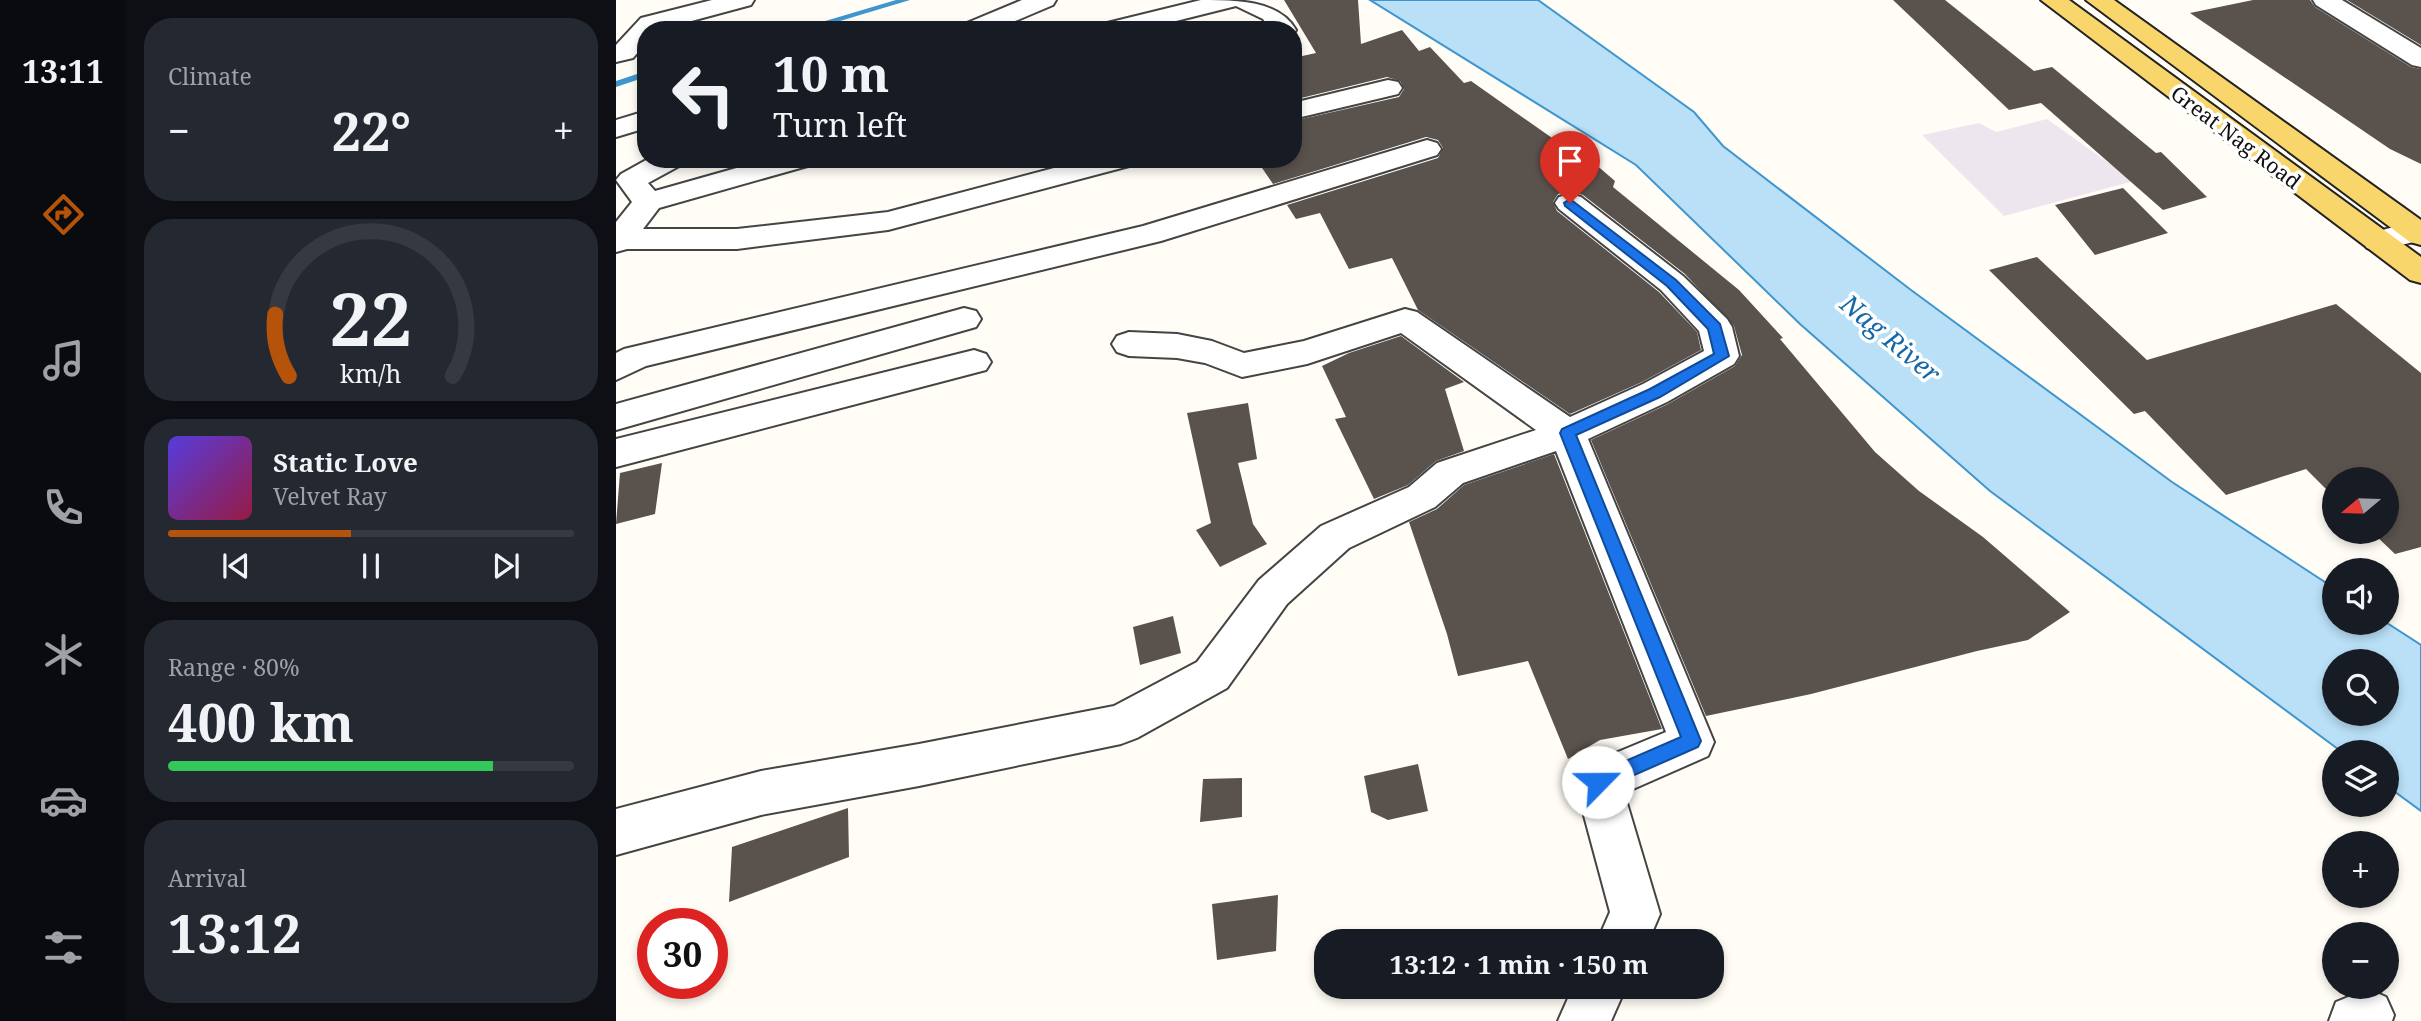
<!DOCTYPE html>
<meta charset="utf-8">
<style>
:root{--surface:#171b24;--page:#242831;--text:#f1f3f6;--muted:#9ea1a6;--line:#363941;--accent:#b45309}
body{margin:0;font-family:"Noto Serif",serif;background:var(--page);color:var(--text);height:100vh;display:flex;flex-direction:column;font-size:26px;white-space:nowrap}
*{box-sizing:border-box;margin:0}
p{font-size:23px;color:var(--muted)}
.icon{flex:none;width:38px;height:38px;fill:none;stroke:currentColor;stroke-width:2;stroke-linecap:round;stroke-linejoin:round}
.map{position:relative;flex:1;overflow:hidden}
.side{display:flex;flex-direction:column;gap:18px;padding:18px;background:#0d0f14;width:490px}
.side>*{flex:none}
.hud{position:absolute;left:21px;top:21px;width:665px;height:147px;border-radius:28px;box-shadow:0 4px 10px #0003;background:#171b24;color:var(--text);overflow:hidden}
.needle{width:46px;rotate:251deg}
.fabs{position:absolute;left:1706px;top:467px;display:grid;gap:14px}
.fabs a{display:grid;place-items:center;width:77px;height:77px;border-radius:50%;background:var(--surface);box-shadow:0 4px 10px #0003;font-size:35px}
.speed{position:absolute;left:21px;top:908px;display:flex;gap:14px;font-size:35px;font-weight:700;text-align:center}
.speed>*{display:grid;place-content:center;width:91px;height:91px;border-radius:50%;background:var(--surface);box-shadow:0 4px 10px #0003;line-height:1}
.speed .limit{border:10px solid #d22;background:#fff;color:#111}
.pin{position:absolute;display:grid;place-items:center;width:60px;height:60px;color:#fff;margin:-72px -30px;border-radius:50% 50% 50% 0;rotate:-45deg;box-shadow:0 0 7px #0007}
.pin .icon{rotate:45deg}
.me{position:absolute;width:77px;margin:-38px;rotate:67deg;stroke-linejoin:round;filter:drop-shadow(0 0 5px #0008)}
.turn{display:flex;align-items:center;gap:24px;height:147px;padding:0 21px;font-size:32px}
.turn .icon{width:91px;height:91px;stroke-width:2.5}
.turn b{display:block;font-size:49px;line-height:60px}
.big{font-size:52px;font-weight:700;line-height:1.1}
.side .widget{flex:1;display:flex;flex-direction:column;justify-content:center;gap:10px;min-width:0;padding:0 24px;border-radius:28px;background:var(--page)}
.side .dial{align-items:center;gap:0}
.dial svg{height:182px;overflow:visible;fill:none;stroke:var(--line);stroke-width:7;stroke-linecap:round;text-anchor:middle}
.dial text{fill:var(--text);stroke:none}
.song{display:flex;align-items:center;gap:21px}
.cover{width:84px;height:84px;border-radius:10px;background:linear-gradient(135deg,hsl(250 70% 55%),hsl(340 70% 35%))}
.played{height:7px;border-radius:4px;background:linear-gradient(90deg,var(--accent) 45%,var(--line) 45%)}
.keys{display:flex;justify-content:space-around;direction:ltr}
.heat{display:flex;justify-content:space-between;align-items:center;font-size:38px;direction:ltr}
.charge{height:10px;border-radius:5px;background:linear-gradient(90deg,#34c759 80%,var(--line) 0)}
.trip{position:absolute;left:698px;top:929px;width:410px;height:70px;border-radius:28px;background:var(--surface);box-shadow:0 4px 10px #0003;font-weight:700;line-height:70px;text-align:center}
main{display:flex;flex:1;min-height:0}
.dock{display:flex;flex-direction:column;width:126px;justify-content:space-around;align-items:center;background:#090b0e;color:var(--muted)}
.dock .icon{width:49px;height:49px}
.dock .on{color:var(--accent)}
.dock b{font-size:32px;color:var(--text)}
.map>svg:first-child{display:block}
</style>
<main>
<nav class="dock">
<b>13:11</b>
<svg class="icon on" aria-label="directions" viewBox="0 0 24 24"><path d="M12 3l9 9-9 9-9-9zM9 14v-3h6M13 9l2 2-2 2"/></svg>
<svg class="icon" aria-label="music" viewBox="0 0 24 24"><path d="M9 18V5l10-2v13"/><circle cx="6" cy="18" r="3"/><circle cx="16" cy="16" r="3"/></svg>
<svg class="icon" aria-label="phone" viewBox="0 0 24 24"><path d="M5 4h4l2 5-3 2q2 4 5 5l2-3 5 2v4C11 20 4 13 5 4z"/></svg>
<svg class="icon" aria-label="climate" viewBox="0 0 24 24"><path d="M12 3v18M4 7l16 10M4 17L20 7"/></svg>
<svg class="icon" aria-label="car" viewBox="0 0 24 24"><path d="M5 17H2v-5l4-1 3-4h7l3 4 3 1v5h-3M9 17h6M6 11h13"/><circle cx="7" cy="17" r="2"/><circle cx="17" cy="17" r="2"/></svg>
<svg class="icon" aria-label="filters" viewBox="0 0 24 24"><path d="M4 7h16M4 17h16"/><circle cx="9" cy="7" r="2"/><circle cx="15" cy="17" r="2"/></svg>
</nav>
<section class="side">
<div class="widget"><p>Climate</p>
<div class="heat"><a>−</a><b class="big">22°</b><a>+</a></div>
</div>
<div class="widget dial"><svg viewBox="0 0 100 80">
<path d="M14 69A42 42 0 1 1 86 69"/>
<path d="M14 69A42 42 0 0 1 8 42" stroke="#b45309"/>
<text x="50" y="56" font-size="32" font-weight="700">22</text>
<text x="50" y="72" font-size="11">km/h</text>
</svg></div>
<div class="widget">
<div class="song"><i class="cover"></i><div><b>Static Love</b><p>Velvet Ray</p></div></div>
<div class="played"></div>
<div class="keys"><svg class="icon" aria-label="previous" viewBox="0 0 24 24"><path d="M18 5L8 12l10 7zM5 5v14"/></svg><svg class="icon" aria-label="pause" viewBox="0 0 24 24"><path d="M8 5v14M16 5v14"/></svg><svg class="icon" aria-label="next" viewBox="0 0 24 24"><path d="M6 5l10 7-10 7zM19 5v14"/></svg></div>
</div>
<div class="widget"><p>Range · 80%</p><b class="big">400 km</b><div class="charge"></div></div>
<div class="widget"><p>Arrival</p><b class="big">13:12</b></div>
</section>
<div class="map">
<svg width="1805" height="1021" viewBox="0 0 1805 1021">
<rect width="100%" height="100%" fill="#fffdf5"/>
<path fill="#eee6ef" d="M 1431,119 L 1518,181 L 1388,216 L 1306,135 L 1363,123 L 1380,132 Z"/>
<path fill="#b9e0f7" stroke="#3f96cf" stroke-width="2" fill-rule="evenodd" d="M 754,0 L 922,0 L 1078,112 L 1107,146 L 1295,290 L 1556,482 L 1718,588 L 1718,623 L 1771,623 L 1805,645 L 1805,811 L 1771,786 L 1771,752 L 1726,752 L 1374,491 L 1184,324 L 1020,165 ZM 1718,662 L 1771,662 L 1771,714 L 1718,714 Z"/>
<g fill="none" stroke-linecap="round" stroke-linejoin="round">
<path fill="#3f96cf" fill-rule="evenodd" d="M 280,0 L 294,0 L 194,30 L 179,30 Z
M 30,71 L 30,77 L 0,87 L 0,81 Z"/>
</g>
<path fill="#5a524d" d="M 668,0 L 742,0 L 745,44 L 786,30 L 803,51 L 814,47 L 848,83 L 855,81 L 966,159 L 971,157 L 999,181 L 997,187 L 1123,290 L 1167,338 L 1164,339 L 1259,452 L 1303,491 L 1367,537 L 1454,612 L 1412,640 L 1361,651 L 1195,694 L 1090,716 L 975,440 L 1052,404 L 1119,366 L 1126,355 L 1118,326 L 1069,274 L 967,195 L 955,191 L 942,194 L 937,202 L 941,211 L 1043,292 L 1081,332 L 1085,350 L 1026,382 L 954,414 L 802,310 L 776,258 L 733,269 L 704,213 L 680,219 L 671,205 L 822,158 L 827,148 L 822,140 L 810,137 L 657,184 L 644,165 L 677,159 L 677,121 L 783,97 L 788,89 L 784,81 L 771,77 L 677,100 L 677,58 L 700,53 Z
M 1277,0 L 1329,0 L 1418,71 L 1436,67 L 1540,153 L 1545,152 L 1591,197 L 1547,210 L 1425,103 L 1393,110 Z
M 1637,0 L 1694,0 L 1699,7 L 1795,67 L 1805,69 L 1805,164 L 1774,149 L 1574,13 Z
M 1731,0 L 1805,0 L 1805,45 Z
M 1507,188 L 1552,233 L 1479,255 L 1439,205 Z
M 1421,257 L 1531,360 L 1720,304 L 1805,373 L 1805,547 L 1779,554 L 1756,532 L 1771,532 L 1771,480 L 1718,480 L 1718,497 L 1690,469 L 1610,495 L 1529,411 L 1518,414 L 1373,270 Z
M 785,336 L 848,382 L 829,389 L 848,451 L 820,461 L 792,485 L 758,499 L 719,419 L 730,417 L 706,366 L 733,353 Z
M 632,403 L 641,459 L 622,463 L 637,524 L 651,544 L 604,567 L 580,530 L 595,523 L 571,413 Z
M 938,454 L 1046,729 L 984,740 L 952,759 L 912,661 L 842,676 L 831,634 L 793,522 L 821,509 L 848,485 Z
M 46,463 L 39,514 L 0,524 L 4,473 Z
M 557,616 L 565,653 L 524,665 L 517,627 Z
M 802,764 L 812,811 L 772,820 L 755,812 L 748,776 Z
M 626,778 L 626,817 L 584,822 L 587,779 Z
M 232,808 L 233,857 L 113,902 L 116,847 Z
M 662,895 L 660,951 L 601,960 L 596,904 Z"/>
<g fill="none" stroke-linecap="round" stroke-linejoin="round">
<g stroke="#444" stroke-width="4">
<path id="minor" d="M 96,0 L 138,0 L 135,5 L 42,30 L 30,30 L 30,43 L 17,58 L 0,62 L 0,45 L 25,18 Z
M 406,0 L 440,0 L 437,5 L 378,30 L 342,30 L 346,25 Z
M 585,0 C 620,0 663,0 680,30 L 677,34 L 677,30 L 654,30 L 647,19 L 620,6 L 524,30 L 479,30 L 483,25 Z
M 1697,0 L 1726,0 L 1805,48 L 1805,67 L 1796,65 L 1700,5 Z
M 772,80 L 782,82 L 786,88 L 782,94 L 677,119 L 677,103 Z
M 30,111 L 30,128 L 0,137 L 0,120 Z
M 811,140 L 821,143 L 825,149 L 821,155 L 545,241 L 30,366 L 0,380 L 0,353 L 8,349 L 527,226 Z
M 32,159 L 69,159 L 65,165 L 32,183 L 39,191 L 152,159 L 199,159 L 195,165 L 43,208 L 27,229 L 121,229 L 272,212 L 472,159 L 521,159 L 517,165 L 272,230 L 121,249 L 11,249 L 0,252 L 0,222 L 16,202 L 0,180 L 5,174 Z
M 954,194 L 965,197 L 1067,276 L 1111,319 L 1116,327 L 1123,356 L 1118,364 L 1051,402 L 972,439 L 1098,742 L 1092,756 L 1008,793 L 1044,914 L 1032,942 L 981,942 L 994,912 L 959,782 L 966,767 L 1050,732 L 940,451 L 847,483 L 819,507 L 733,548 L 671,604 L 611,688 L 521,738 L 505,744 L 303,786 L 145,815 L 0,855 L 0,809 L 145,771 L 303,744 L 498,706 L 581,662 L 643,580 L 705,526 L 793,487 L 821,463 L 920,430 L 785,333 L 691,364 L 626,377 L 589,363 L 561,358 L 513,356 L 501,352 L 496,344 L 501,336 L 513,332 L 561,334 L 596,341 L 628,353 L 688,341 L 789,309 L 801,312 L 954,417 L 1027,384 L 1088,351 L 1083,331 L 1045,290 L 943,209 L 939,203 L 943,197 Z
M 1805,220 L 1805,240 L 1762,251 L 1751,248 L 1746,241 L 1751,234 Z
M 348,308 L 360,311 L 365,319 L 360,327 L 0,430 L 0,404 Z
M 358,350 L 370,354 L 375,362 L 370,370 L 0,467 L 0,439 Z
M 957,987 L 1010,987 L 995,1021 L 942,1021 Z
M 1752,989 L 1770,997 L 1778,1015 L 1776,1021 L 1713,1021 L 1720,1002 Z"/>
</g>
<g stroke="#222" stroke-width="4">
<path id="major" d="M 1425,0 L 1453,0 L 1805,257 L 1805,283 L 1794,280 Z
M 1470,0 L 1498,0 L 1805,220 L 1805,245 L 1794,242 Z"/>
</g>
<use href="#minor" fill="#fff" fill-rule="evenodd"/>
<use href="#major" fill="#f9d66b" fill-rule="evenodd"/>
</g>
<path fill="#1a73e8" stroke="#114b97" stroke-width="2" d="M 954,199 L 1060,280 L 1104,324 L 1113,356 L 1044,397 L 960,435 L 1085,741 L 1082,747 L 982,791 L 975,788 L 972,782 L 975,776 L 1065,737 L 944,433 L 946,429 L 1034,389 L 1098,354 L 1092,329 L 1051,286 L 949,206 L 948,203 Z"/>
<g text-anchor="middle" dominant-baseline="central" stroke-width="7" stroke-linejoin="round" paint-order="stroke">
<g font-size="21" fill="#111" stroke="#fff">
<text transform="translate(1620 137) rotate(37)">Great Nag Road</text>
</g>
<g font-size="26" font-style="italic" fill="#1768a6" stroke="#fff">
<text transform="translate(1275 338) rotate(40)">Nag River</text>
</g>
</g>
</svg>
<div class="fabs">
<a><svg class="needle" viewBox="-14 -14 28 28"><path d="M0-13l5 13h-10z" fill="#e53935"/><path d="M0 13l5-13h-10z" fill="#9ea1a6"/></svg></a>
<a><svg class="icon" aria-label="sound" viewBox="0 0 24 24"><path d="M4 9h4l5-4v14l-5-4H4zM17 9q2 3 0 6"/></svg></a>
<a><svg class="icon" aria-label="search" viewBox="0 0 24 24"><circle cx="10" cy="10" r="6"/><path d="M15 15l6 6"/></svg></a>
<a><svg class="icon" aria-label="layers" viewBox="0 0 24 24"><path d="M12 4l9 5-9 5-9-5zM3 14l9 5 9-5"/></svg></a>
<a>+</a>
<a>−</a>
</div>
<div class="speed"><div class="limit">30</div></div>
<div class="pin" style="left:954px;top:203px;background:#d93025"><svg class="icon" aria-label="arrive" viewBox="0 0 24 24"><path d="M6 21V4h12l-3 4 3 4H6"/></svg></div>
<svg class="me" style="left:982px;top:782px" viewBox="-20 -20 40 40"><circle r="19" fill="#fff"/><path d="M0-13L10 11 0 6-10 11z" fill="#1a73e8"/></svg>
<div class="trip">13:12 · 1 min · 150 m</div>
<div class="hud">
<div class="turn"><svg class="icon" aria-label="left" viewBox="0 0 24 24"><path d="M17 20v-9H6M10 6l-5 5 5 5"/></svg><div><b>10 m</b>Turn left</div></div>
</div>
</div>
</main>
